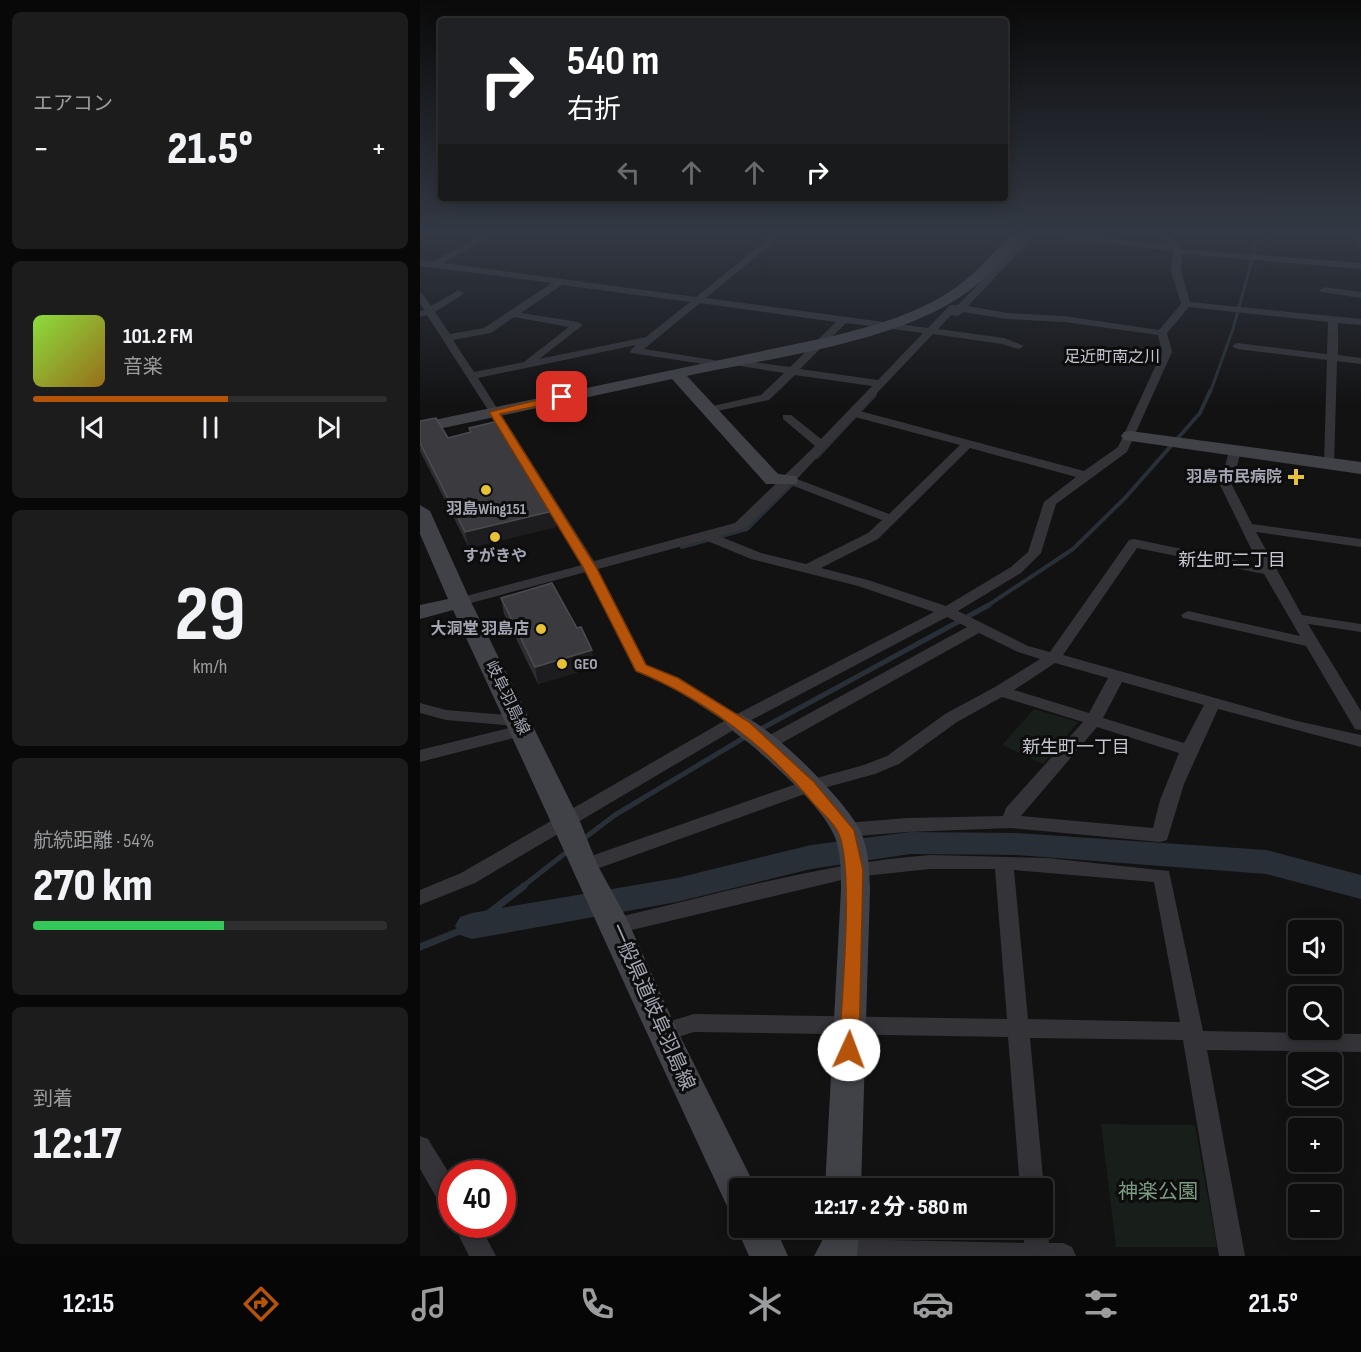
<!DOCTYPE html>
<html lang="ja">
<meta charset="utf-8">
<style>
:root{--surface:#0e0e0e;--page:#1c1c1c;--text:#f1f3f6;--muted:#9b9c9e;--line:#2e2e2e;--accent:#b45309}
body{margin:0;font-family:"Sofia Sans Condensed","Noto Sans JP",sans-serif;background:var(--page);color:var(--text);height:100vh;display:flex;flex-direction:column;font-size:22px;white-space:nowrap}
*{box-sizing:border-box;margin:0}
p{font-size:20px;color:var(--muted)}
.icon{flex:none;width:33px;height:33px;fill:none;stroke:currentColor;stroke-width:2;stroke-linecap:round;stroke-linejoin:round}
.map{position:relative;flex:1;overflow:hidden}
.side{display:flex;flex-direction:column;gap:12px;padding:12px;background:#080808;width:420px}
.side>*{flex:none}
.guide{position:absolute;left:18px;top:18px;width:570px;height:183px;border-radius:6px;box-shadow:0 3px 15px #0003,0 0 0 2px var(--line);background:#202124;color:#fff;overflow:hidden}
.fabs{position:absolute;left:868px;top:920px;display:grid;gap:12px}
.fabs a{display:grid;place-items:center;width:54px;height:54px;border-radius:6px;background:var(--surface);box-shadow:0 3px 15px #0003,0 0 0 2px var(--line);font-size:30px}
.speed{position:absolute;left:18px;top:1160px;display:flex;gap:12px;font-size:30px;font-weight:700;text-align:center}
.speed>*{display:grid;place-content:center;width:78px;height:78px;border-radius:50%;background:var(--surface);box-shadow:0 3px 15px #0003,0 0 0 2px var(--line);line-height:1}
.speed .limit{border:9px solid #d22;background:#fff;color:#111}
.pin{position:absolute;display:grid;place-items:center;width:51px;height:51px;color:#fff;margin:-26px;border-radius:12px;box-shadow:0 3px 9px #0006}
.me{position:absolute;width:66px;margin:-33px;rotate:2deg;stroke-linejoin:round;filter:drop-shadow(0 0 4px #0008)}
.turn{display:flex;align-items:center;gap:21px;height:126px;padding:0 30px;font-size:27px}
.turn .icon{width:78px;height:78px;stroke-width:2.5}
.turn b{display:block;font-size:42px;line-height:51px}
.lanes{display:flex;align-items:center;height:57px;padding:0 30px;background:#0003;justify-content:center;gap:30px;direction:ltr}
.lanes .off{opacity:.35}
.big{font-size:45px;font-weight:800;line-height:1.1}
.side .card{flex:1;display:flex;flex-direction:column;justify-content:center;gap:9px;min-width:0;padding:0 21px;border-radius:9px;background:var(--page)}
.side .dial{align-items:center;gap:0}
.dial b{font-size:78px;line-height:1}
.song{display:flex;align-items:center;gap:18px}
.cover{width:72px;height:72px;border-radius:9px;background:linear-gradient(135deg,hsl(90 70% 55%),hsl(40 70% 35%))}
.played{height:6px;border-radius:3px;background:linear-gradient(90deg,var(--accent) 55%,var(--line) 55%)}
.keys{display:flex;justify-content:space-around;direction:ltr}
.heat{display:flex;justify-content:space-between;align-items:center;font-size:33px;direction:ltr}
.charge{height:9px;border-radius:4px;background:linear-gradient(90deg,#34c759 54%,var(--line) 0)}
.trip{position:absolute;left:309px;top:1178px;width:324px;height:60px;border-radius:6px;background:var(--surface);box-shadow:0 3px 15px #0003,0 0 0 2px var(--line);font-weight:800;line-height:60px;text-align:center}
.dock{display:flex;height:96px;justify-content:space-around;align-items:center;background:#060606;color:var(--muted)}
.dock .icon{width:42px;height:42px}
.dock .current{color:var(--accent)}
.dock b{font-size:27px;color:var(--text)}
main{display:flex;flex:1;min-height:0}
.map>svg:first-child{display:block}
</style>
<main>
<section class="side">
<div class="card"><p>エアコン</p>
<div class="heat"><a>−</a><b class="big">21.5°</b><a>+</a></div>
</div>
<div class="card">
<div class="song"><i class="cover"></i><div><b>101.2 FM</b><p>音楽</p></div></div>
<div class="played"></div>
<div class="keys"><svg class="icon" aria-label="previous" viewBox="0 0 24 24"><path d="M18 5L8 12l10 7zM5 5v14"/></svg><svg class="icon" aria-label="pause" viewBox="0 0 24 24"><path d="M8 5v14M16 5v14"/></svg><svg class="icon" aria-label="next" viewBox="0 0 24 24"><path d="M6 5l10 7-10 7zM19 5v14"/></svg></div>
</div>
<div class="card dial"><b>29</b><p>km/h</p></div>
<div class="card"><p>航続距離 · 54%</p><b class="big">270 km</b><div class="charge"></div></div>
<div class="card"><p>到着</p><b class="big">12:17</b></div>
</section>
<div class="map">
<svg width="941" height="1256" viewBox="0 0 941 1256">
<rect width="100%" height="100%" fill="#121213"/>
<path fill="#181e1a" d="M 614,709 L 658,722 L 623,764 L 582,745 Z
M 681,1124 L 775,1125 L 797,1247 L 696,1247 Z"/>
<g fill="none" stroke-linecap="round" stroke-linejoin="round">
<path stroke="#292f36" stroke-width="3" d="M 790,393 L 813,329 L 840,230"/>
<path stroke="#292f36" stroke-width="4" d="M 397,457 L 455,395
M 262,547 L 327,529 L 373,483
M 567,606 L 653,549 L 705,498 L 780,413 L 790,391"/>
<path stroke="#292f36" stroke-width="5" d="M 337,731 L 569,605
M 162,840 L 195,815 L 327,736
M 102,887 L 148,851"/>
<path stroke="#292f36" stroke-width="7" d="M 0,947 L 52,926 L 104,886"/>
<path fill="#292f36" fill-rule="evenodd" d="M 490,832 L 597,833 L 846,850 L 941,875 L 941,899 L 846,874 L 597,855 L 490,854 L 391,869 L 257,902 L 52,939 L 40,935 L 35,926 L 40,917 L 52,913 L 257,878 L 391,845 Z"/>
<path fill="#333338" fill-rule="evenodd" d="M 71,230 L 81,230 L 23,263 L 276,297 L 359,230 L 368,230 L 286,298 L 508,328 L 530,305 L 538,305 L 607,234 L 591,230 L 619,230 L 749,245 L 736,230 L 744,230 L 761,249 L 941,263 L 941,269 L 762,254 L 761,271 L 770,302 L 941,319 L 941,325 L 918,323 L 918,355 L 941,358 L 941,364 L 917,361 L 914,467 L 910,468 L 904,464 L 907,360 L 817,349 L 812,346 L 817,343 L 907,354 L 908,322 L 769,307 L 747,333 L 752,352 L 707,452 L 636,504 L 621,553 L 601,573 L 538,611 L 608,646 L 630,652 L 709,540 L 714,539 L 839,565 L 800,485 L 809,451 L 811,448 L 819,448 L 821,451 L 812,485 L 832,524 L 941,539 L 941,547 L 836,532 L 882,615 L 941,624 L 941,632 L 888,624 L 941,711 L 941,730 L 935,729 L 886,646 L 763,618 L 761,615 L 768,611 L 880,636 L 844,574 L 717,548 L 643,655 L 877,721 L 941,735 L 941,747 L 798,709 L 764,784 L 747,840 L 740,842 L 591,828 L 487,832 L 426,837 L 420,835 L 417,830 L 420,825 L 426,823 L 487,818 L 583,816 L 586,808 L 663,722 L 582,697 L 537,722 L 479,764 L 455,774 L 393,791 L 171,871 L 164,873 L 157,871 L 155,866 L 157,861 L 382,782 L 444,765 L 467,756 L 525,714 L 575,687 L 620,659 L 598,652 L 559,633 L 351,749 L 339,749 L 337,745 L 339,741 L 547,627 L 527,617 L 322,725 L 55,883 L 0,905 L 0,890 L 41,873 L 304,721 L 247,684 L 215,671 L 166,572 L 40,606 L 33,602 L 35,599 L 162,565 L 95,452 L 7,315 L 0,317 L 0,311 L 4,310 L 0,303 L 0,293 L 3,294 L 11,306 L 39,290 L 44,293 L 42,295 L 15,312 L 30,334 L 64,328 L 132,283 L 0,266 L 0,260 L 12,262 ZM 615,235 L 753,251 L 751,271 L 761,304 L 739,330 L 644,316 L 587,313 L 548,306 ZM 142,285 L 270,302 L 226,337 L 119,359 L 163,325 L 158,322 L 101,313 ZM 280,303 L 416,322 L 370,367 L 311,359 L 306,362 L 224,349 ZM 543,312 L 587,319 L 644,322 L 738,335 L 742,352 L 698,447 L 664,471 L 440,411 L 513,334 L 582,344 L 599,349 L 604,346 L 584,338 L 518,329 L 531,315 L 538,316 ZM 94,317 L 149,327 L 104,362 L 54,372 L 33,340 L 71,333 ZM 426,323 L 503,333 L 458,380 L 380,369 ZM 216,345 L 210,351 L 211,353 L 303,367 L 308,364 L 364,373 L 341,395 L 284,408 L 284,412 L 288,413 L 349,400 L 375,375 L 452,386 L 401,439 L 371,415 L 363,415 L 363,419 L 395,446 L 315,523 L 174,561 L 58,378 ZM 435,417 L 540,445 L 469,514 L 377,479 ZM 550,448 L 656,477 L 624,502 L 608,552 L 591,567 L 526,606 L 448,580 L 401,568 L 458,539 ZM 371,485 L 462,520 L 448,533 L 386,564 L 341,553 L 299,536 L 325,529 ZM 285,540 L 331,559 L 438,586 L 514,612 L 317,714 L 259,678 L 227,665 L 178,569 ZM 635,663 L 688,678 L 669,713 L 594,690 ZM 702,682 L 784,705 L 764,743 L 683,718 ZM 677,727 L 759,753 L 740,800 L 733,828 L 601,816 Z
M 927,230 L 935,230 L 941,237 L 941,246 Z
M 904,287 L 941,292 L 941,298 L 901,292 L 899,290 Z
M 0,703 L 26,710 L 99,716 L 105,717 L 107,721 L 104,725 L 111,730 L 109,734 L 0,762 L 0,750 L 97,726 L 26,720 L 0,713 Z
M 510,855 L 627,858 L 749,871 L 783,1031 L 941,1034 L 941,1052 L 787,1050 L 825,1256 L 799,1256 L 763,1040 L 610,1038 L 624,1188 L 622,1192 L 622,1188 L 600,1188 L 588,1037 L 274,1032 L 242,1042 L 234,1040 L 231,1033 L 234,1026 L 274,1014 L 587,1019 L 575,869 L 510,869 L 434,877 L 195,934 L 188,931 L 185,926 L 188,921 L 195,918 C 299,894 402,863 510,855 ZM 594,870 L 734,882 L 760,1022 L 608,1019 Z
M 0,1136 L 8,1139 L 32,1178 L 32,1212 L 23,1209 L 0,1169 Z
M 622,1218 L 627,1227 L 629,1243 L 643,1243 L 652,1247 L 656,1256 L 409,1256 L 407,1251 L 411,1242 L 420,1239 L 604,1243 L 603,1227 L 622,1227 Z
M 33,1224 L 59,1224 L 76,1256 L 49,1256 Z"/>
<path fill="#414248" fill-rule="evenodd" d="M 596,230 L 609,230 C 590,255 564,282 537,299 C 470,343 346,359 267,376 L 358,474 L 376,476 L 378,480 L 376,484 L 346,484 L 252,379 L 0,433 L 0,423 L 409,337 C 456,325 504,313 543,282 C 562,267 578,247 596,230 Z
M 710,431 L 941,462 L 941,474 L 704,440 L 701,436 L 704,432 Z
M 0,505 L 10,511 L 51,602 L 159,819 L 178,866 L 206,917 L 257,1030 L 336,1188 L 320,1188 L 320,1211 L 307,1206 C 214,1008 126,808 33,610 L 0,619 L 0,605 L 28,599 L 0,534 Z
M 316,713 C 347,721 425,800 440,830 C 449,849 449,869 450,889 L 441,1188 L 405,1188 L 421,889 C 421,874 421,858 417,843 C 408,811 359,770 335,748 C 325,739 311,732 304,721 L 307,715 Z
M 320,1220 L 320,1227 L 355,1227 L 368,1256 L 329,1256 L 316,1227 Z
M 402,1227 L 440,1227 L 437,1256 L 394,1256 L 402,1241 Z"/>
</g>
<path fill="#2e2e31" d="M 0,421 L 28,438 L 50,432 L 49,428 L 133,511 L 136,527 L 49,548 L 0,451 Z
M 81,598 L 175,667 L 118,684 L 84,614 Z"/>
<path fill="#1d1d1f" d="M 133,511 L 136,527 L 49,548 L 45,532 Z
M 172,650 L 175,667 L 118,684 L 115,667 Z"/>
<path fill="#3b3b3f" stroke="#4b4c51" stroke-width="1.5" d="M 16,418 L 28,438 L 51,432 L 49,428 L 78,421 L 133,511 L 45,532 L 0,443 L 0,421 Z
M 132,583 L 157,628 L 161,627 L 172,650 L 115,667 L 81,598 Z"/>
<linearGradient id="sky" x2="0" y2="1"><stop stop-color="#0a0a0a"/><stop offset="0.57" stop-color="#333944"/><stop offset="1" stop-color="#333944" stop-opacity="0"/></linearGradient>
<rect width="941" height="406" fill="url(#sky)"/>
<path fill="#b45309" stroke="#753606" stroke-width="1.5" d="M 142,394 L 146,395 L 146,400 L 80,414 L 176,567 L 226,665 L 258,678 L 329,722 L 394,782 L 434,830 L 443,870 L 439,1050 L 436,1057 L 429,1059 L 422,1057 L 419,1050 C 421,1006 435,866 418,832 C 413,822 401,812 394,804 C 346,746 285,699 216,671 L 163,567 L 69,412 Z"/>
<g fill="#e7c136" stroke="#0d0d0e" stroke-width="2">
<path d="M873 468h6v6h6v6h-6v6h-6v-6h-6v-6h6z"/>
<circle cx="66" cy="490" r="6"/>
<circle cx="75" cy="537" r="6"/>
<circle cx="121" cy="629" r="6"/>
<circle cx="142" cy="664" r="6"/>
</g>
<g text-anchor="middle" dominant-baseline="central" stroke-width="6" stroke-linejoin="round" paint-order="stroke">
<g font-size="16" fill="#c5c6cf" stroke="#0d0d0e">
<text x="692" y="357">足近町南之川</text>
</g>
<g font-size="16" font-weight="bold" fill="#a4a7b3" stroke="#0d0d0e" text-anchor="end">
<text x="862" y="477">羽島市民病院</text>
<text x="66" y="509" text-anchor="middle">羽島Wing151</text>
<text x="75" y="556" text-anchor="middle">すがきや</text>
<text x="109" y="629">大洞堂 羽島店</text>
<text x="154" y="664" text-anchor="start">GEO</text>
</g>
<g font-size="16" fill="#a4a7b3" stroke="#0d0d0e">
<text transform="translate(87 698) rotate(64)">岐阜羽島線</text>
</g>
<g font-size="18" fill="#c5c6cf" stroke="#0d0d0e">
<text x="812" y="560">新生町二丁目</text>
<text x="656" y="747">新生町一丁目</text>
</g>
<g font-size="20" fill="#a4a7b3" stroke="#0d0d0e">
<text transform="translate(232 1007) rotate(66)">一般県道岐阜羽島線</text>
</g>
<g font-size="20" fill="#7c9d82" stroke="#0d0d0e">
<text x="738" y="1192">神楽公園</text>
</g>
</g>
</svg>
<div class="fabs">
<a><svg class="icon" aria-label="sound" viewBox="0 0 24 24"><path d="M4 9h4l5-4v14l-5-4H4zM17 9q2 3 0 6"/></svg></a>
<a><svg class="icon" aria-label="search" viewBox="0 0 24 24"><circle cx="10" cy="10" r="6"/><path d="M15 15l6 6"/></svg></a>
<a><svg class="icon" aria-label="layers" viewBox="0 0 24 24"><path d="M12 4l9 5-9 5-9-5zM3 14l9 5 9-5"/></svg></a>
<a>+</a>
<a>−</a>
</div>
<div class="speed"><div class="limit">40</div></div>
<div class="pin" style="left:142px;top:397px;background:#d93025"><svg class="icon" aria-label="arrive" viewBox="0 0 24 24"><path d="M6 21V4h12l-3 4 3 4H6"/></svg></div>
<svg class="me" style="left:429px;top:1050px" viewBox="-20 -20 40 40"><circle r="19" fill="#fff"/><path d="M0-13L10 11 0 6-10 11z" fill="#b45309"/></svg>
<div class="trip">12:17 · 2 分 · 580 m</div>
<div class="guide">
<div class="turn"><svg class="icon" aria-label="right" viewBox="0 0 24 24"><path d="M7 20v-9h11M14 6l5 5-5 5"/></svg><div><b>540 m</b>右折</div></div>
<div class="lanes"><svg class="icon off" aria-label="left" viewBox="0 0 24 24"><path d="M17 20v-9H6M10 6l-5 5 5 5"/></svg><svg class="icon off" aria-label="ahead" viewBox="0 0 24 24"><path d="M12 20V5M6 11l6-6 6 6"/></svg><svg class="icon off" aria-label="ahead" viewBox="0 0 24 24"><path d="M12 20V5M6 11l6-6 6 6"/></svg><svg class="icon" aria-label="right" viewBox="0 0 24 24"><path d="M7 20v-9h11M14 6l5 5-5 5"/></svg></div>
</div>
</div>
</main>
<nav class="dock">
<b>12:15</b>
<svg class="icon current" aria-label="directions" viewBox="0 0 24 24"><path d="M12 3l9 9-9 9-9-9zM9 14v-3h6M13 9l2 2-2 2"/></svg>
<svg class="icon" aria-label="music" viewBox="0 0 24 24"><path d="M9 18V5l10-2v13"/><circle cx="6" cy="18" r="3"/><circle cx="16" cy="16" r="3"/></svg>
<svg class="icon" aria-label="phone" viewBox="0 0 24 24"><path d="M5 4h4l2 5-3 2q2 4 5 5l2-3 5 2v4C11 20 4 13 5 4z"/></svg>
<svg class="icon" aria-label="climate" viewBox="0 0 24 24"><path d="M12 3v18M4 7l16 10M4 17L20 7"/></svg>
<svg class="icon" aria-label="car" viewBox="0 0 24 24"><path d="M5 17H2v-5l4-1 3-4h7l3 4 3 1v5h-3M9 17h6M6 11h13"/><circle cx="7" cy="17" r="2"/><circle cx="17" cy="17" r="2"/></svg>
<svg class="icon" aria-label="filters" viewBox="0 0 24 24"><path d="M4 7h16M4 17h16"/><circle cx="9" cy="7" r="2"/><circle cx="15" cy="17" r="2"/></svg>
<b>21.5°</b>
</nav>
